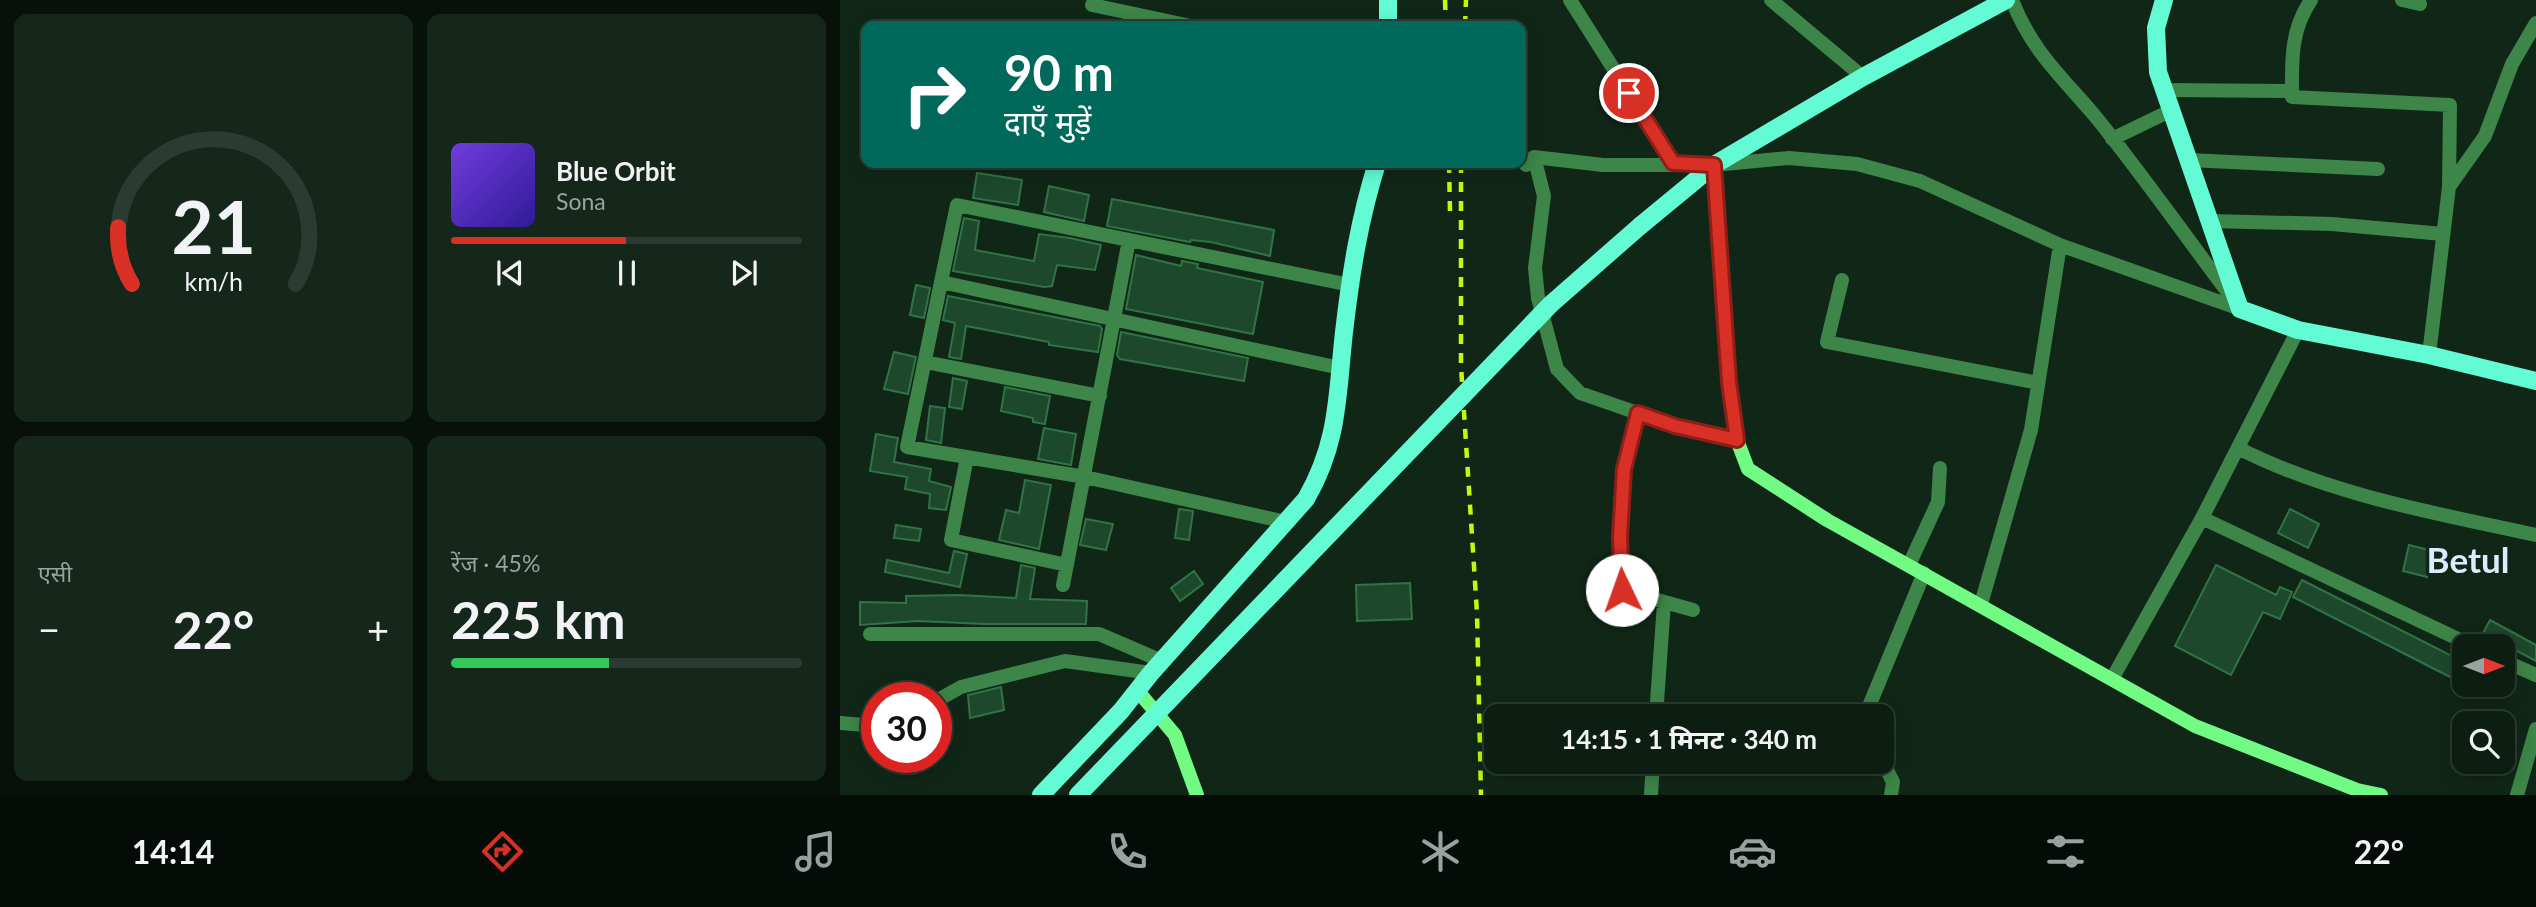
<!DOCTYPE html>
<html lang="hi">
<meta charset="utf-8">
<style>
:root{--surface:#0c1d11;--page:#15261a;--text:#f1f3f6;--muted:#9aa29f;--line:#2c3b31;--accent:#d93025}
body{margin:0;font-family:Lato,"Noto Sans Devanagari",sans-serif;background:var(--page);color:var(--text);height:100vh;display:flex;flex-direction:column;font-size:26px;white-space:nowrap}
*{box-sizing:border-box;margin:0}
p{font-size:23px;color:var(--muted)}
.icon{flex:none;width:38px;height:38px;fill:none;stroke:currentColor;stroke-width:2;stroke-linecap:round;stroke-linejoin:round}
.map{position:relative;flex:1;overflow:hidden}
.sheet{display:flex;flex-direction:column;gap:14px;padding:14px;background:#071009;width:840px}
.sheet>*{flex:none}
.hud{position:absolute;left:21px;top:21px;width:665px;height:147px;border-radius:14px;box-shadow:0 4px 18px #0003,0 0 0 2px var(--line);background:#00695c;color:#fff;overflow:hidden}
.needle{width:46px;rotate:90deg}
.controls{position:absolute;left:1612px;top:634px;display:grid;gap:14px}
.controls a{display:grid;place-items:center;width:63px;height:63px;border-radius:14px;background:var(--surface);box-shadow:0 4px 18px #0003,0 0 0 2px var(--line);font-size:35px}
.speed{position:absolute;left:21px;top:682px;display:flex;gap:14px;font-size:35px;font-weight:700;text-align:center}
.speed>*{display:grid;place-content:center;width:91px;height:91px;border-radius:50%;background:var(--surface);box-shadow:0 4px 18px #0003,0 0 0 2px var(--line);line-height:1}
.speed .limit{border:10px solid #d22;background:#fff;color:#111}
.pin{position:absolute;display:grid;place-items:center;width:60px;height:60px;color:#fff;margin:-30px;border:4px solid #fff;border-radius:50%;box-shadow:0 2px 7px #0007}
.me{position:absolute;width:77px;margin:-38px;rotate:357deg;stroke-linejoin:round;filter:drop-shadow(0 0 5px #0008)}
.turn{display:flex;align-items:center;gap:24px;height:147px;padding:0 28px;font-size:32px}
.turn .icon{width:91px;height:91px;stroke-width:2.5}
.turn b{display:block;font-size:49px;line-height:60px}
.big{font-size:52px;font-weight:700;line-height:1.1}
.sheet .card{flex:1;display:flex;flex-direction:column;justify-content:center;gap:10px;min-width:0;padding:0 24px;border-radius:14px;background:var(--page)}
.sheet .dial{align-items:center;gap:0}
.dial svg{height:182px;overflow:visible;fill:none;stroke:var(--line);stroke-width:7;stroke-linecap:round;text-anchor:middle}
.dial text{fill:var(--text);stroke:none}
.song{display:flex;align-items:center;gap:21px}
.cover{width:84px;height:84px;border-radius:10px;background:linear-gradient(135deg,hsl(260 70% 55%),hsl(250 70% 35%))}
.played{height:7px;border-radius:4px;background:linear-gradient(90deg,var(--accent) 50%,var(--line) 50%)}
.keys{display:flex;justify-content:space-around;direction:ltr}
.heat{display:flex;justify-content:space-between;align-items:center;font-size:38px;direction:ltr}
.charge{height:10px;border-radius:5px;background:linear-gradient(90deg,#34c759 45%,var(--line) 0)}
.sheet .tiles{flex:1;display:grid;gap:14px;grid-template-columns:repeat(2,1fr)}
.trip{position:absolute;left:644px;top:704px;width:410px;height:70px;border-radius:14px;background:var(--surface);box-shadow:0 4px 18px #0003,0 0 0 2px var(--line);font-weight:700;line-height:70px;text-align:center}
.dock{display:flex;height:112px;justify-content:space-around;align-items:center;background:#050c07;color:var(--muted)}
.dock .icon{width:49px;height:49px}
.dock .selected{color:var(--accent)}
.dock b{font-size:32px;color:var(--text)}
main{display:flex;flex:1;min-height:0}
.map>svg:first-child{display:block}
</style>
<main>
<section class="sheet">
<div class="tiles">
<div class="card dial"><svg viewBox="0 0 100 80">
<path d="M14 69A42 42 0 1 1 86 69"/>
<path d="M14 69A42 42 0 0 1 8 44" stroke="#d93025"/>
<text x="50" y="56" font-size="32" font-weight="700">21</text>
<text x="50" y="72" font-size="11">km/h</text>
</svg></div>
<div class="card">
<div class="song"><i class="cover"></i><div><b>Blue Orbit</b><p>Sona</p></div></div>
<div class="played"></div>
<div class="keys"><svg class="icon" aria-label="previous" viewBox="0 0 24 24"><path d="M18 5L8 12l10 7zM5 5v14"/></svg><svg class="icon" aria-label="pause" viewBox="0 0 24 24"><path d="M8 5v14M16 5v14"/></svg><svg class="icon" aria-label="next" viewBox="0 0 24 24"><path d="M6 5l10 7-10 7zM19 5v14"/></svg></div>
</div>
<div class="card"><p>एसी</p>
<div class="heat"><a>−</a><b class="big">22°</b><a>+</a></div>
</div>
<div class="card"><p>रेंज · 45%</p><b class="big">225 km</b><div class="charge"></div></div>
</div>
</section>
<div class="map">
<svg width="1696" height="795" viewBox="0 0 1696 795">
<rect width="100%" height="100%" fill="#102717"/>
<path fill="#1d482b" stroke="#307345" stroke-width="2" d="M 137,173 L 182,180 L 178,205 L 133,198 Z
M 209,186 L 249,195 L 244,221 L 204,212 Z
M 272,199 L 434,230 L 430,256 L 371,242 L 351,240 L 350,242 L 267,226 Z
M 124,218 L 139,221 L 135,250 L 194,261 L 199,234 L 230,238 L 261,245 L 255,270 L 217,265 L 212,286 L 204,287 L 113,271 Z
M 296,255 L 341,266 L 342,261 L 358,264 L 357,268 L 423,282 L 413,334 L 286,309 Z
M 76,285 L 90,288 L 84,318 L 70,315 Z
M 108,296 L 260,326 L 262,329 L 258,352 L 209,345 L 209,342 L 126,326 L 121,359 L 109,357 L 115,323 L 103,320 Z
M 281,332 L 408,358 L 404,381 L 280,359 L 277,355 Z
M 54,352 L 76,357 L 68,394 L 44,389 Z
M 113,378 L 127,381 L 122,409 L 109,407 Z
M 165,387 L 210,396 L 205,424 L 193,422 L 193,418 L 161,411 Z
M 90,406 L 105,408 L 101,443 L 86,440 Z
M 204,428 L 236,434 L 231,465 L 198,459 Z
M 36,434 L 58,438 L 54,462 L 91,469 L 89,481 L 111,487 L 106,510 L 89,508 L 90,494 L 65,489 L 67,477 L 30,471 Z
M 185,480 L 211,485 L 199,549 L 159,540 L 166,510 L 179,513 Z
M 339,509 L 353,511 L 349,540 L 335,538 Z
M 1450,509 L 1479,524 L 1468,548 L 1438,533 Z
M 246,519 L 273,524 L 266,550 L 240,545 Z
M 56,525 L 81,529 L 79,541 L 54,538 Z
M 1569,545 L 1593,551 L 1587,577 L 1563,571 Z
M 114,551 L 127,554 L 120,587 L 45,572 L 47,560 L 109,573 Z
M 181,565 L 195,568 L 190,599 L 247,601 L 246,624 L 144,624 L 78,621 L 20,625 L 20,602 L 66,603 L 66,596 L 119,595 L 176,598 Z
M 1376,565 L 1436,595 L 1440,587 L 1452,592 L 1440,619 L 1423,612 L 1391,675 L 1335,646 Z
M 354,571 L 363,584 L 340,601 L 331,588 Z
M 1462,580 L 1624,662 L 1624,684 L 1453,597 Z
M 570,583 L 572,619 L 517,621 L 516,585 Z
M 1650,620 L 1696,645 L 1696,661 L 1643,633 Z
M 161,687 L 164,710 L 130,718 L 128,695 Z"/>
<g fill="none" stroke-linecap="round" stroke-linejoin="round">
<path stroke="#3d8548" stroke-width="14" d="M 730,0 L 833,163
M 931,0 L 1023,77
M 1172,0 C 1191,50 1221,76 1255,116 C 1303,175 1347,239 1393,299
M 1471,0 C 1450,31 1452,61 1452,97 L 1610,105 L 1609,187
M 1562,0 L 1580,4
M 252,5 L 351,26
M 1325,90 L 1452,91
M 1272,139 L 1332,110
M 694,157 L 704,196 L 695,268 L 698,298 L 717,369 L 740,393 L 835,426 L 897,440
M 681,158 L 686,165 L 694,157 L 763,165 L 874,165 L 949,158 L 1017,164 L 1080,181 L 1220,245 L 1400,309
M 1349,160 L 1538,169
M 1370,221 L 1492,224 L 1603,234
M 1002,280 L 987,342 L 1198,383
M 101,282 L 67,447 L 245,477 L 446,522
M 1589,355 L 1609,187 L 1645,136 L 1672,64 L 1696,23
M 85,362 L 260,396
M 500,368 L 101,282 L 117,205 L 510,285
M 798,413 L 784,469 L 780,537 L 782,590 L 853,610
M 1398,448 C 1490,495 1595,513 1696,535
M 127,457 L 111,540 L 227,565
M 1362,518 L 1633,646
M 1069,565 L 1098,502 L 1100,468
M 223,585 L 289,240
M 1141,604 L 1191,430 L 1220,245
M 30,634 L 259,634 L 322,661
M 1662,660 L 1696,675
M 1272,679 L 1362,518 L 1458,330
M 96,701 L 121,687 L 225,661 L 311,673
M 816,716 L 824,603
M 1025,716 L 1084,573
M 1,723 L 37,726
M 1041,758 L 1053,782 L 1051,795
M 811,795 L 813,761
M 1677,795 L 1696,729"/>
<path stroke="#71fb85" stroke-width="14" d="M 874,165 L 889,382 L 897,440 L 908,469 L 987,520 L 1355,726 L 1517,790 L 1541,795
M 297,690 L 335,735 L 357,795"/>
<path stroke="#62fbd4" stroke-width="18" d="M 1324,0 L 1316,28 L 1318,72 L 1400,309 L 1458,330 L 1589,355 L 1696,381
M 548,26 L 548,0
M 800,226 L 874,165 L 1023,77 L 1166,0
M 201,795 L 281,711 L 311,673 L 466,499 C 499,442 497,395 504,332 C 511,272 519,221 537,163"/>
<path stroke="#c4f909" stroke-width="4.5" stroke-dasharray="10 9" stroke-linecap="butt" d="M 605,0 L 606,26
M 625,26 L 626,0
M 609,163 L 610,211
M 621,163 L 621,366 L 637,613 L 641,795"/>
<path stroke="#62fbd4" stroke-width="18" d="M 238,795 L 711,304 L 800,226"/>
</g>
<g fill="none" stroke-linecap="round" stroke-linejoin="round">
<g stroke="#8d1f18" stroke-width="18">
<path id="route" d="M 782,590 L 780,537 L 784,469 L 798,413 L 835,426 L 897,440 L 889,382 L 874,165 L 833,163 L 789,93"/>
</g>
<use href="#route" stroke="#d93025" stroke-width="12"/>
</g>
<g text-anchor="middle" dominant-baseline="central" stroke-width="7" stroke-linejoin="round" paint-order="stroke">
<g font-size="35" font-weight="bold" fill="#daecfe" stroke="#102717">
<text x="1628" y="559">Betul</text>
</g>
</g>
</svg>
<div class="controls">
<a><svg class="needle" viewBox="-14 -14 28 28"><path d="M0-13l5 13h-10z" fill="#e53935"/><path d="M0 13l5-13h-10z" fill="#9aa29f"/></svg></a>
<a><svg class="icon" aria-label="search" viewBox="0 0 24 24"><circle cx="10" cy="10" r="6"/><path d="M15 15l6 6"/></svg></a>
</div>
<div class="speed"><div class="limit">30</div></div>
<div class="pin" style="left:789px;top:93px;background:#d93025"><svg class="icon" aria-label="arrive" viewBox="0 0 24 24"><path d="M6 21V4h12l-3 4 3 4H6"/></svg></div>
<svg class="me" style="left:782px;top:590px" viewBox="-20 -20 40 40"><circle r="19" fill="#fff"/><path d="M0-13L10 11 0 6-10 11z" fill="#d93025"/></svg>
<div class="trip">14:15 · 1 मिनट · 340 m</div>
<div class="hud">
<div class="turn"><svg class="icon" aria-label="right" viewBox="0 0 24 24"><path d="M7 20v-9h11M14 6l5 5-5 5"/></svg><div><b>90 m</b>दाएँ मुड़ें</div></div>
</div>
</div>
</main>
<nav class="dock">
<b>14:14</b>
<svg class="icon selected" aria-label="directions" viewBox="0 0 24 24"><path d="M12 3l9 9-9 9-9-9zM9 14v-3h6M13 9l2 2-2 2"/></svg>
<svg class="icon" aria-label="music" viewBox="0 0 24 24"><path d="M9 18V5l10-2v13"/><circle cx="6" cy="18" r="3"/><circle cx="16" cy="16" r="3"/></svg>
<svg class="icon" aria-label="phone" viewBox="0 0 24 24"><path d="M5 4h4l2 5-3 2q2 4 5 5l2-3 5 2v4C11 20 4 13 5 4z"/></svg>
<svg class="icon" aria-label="climate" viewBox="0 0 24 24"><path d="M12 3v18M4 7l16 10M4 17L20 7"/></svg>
<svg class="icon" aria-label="car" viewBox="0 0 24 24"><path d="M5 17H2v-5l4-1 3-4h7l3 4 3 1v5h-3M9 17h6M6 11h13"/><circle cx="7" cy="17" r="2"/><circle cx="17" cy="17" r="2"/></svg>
<svg class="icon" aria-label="filters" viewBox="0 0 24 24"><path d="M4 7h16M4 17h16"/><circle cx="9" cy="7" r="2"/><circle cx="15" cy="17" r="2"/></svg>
<b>22°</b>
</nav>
